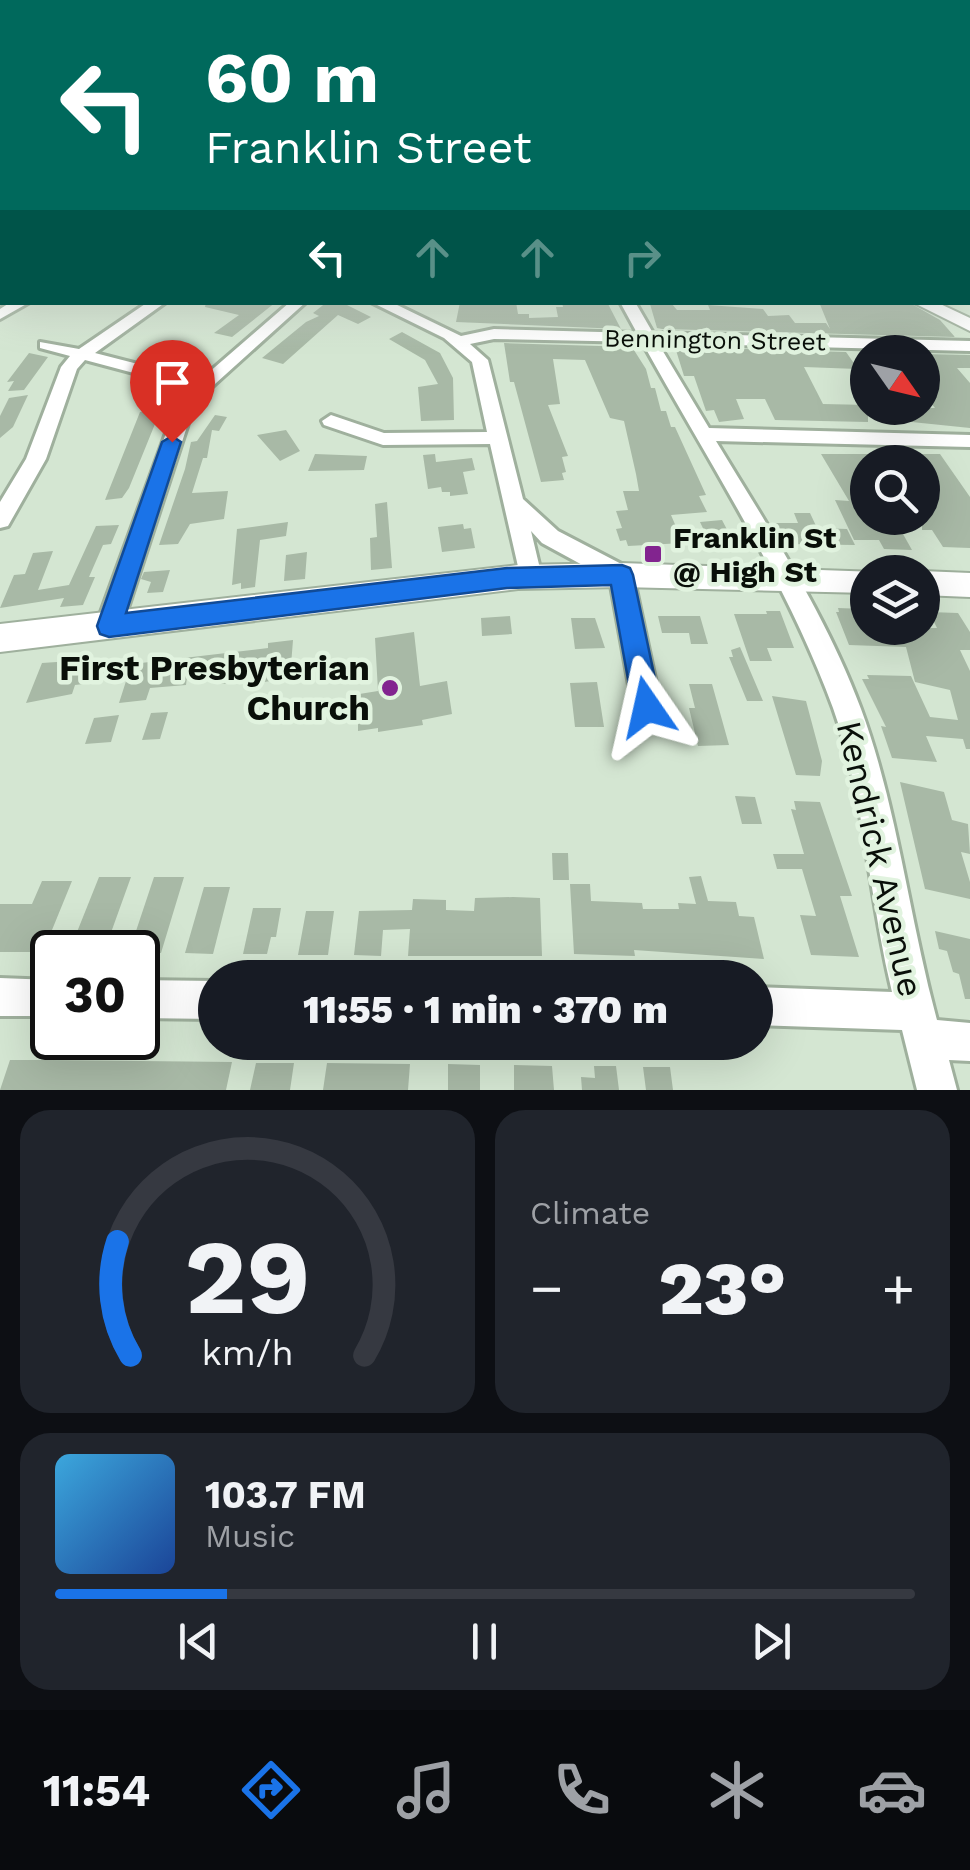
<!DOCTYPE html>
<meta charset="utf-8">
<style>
:root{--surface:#171b24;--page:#20242c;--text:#f1f3f6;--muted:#9ea1a6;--line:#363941;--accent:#1a73e8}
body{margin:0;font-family:"Work Sans",sans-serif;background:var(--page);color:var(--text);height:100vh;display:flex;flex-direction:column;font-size:38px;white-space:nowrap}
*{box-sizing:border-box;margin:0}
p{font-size:32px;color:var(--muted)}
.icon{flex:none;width:55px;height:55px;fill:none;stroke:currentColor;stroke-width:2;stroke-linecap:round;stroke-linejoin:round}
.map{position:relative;height:1090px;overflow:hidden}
.sheet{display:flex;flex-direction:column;gap:20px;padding:20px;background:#0d0f14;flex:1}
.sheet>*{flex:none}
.top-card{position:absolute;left:0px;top:0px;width:970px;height:305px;box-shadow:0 10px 40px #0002;background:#00695c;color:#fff;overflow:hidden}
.needle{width:65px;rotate:124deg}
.tools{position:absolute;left:850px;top:335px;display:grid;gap:20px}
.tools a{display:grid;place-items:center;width:90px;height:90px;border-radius:50%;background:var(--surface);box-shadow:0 10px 40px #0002;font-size:50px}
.speed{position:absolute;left:30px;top:930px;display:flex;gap:20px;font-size:50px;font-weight:700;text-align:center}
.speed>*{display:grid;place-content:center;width:130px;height:130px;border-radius:50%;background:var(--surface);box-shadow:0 10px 40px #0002;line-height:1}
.speed .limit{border:5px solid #111;border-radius:15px;background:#fff;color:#111}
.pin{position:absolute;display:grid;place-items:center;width:85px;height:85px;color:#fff;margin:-102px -42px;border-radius:50% 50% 50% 0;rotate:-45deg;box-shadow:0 0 10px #0007}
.pin .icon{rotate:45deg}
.me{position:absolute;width:110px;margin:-55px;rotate:349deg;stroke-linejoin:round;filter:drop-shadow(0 0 8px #0008)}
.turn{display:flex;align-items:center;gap:35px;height:210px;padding:0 40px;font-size:45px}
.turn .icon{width:130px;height:130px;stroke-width:2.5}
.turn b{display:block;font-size:70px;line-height:85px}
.lanes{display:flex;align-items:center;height:95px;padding:0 40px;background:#0003;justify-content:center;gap:50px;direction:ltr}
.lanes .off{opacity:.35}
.big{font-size:75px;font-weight:800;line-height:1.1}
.sheet .tile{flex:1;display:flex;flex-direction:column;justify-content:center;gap:15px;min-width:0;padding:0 35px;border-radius:30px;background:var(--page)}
.sheet .dial{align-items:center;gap:0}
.dial svg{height:260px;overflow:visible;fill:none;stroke:var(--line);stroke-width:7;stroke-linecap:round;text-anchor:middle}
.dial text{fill:var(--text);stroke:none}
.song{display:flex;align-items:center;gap:30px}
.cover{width:120px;height:120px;border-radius:15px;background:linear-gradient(135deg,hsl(200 70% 55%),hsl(220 70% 35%))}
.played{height:10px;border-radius:5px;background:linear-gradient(90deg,var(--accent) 20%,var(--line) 20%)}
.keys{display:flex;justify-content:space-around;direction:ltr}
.heat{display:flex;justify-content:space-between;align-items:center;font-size:55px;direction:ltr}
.sheet .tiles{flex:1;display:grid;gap:20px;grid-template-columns:1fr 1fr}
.tile:last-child{grid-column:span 2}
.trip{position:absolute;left:198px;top:960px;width:575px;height:100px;border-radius:50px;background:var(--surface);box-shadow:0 10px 40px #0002;font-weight:800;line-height:100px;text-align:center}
.tabs{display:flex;height:160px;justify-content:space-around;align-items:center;background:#090b0e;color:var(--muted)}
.tabs .icon{width:70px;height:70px}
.tabs .active{color:var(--accent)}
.tabs b{font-size:45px;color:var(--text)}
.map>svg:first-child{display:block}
</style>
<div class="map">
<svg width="970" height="1090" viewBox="0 0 970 1090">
<rect width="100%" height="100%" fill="#d4e6d2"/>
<path fill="#a8b9a6" d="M 206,302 L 276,302 L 232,337 L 214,333 L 239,315 L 205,307 Z
M 327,302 L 345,304 L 371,317 L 358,324 L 338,315 L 283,364 L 262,358 L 306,322 L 319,316 L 313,313 Z
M 460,302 L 516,302 L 518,314 L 529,314 L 529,318 L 558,317 L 556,307 L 563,307 L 562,302 L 607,302 L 621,329 L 456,322 Z
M 819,302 L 908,302 L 940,320 L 955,337 L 662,329 L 657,328 L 650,304 L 672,304 L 677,310 L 710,310 L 708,305 L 763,309 L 768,316 L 789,315 L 795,323 L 826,323 L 830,329 Z
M 402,332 L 440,353 L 453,378 L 454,420 L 421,421 L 418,387 L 438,384 L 425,360 L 389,339 Z
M 504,343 L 632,347 L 646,369 L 651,388 L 655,388 L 661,411 L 666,411 L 671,427 L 675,427 L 706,495 L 699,496 L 707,512 L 671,515 L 683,543 L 628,546 L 626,540 L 620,541 L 616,529 L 622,528 L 616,511 L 628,510 L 623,491 L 639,491 L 636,474 L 624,421 L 610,418 L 585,360 L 553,359 L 560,404 L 548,405 L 568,456 L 562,457 L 566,472 L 562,473 L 564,480 L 541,482 L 514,382 L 510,382 Z
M 675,347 L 846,352 L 858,369 L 804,367 L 823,404 L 868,405 L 868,422 L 775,420 L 765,399 L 736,399 L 744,419 L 719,422 L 714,410 L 706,411 L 694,376 L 684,376 Z
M 29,353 L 48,357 L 24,390 L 8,391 L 14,381 L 7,382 Z
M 922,354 L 970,355 L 970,368 L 957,368 L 970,383 L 970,428 L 902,421 L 892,408 L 935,408 L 922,392 Z
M 28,395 L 13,427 L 0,438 L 0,416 L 9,398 Z
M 157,410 L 153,420 L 157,419 L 129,488 L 122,498 L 105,500 L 140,412 Z
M 215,415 L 227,417 L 219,431 L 212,430 L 207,458 L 203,458 L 192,493 L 228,491 L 224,519 L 190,524 L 178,544 L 159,545 L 185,469 L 191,442 L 197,441 Z
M 286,430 L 300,451 L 280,461 L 257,435 Z
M 315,454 L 367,456 L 364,470 L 308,471 Z
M 435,454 L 436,462 L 472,458 L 475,470 L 463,472 L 468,494 L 450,496 L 450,492 L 442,492 L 441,487 L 428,489 L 423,455 Z
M 821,454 L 868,454 L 868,518 L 894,518 L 912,550 L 884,549 L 879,540 L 854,540 L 835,500 L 849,501 Z
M 922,454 L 940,454 L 970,497 L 970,548 L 943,547 L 932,530 L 922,530 Z
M 387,502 L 392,568 L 371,570 L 370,538 L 377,537 L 375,504 Z
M 794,513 L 810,513 L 817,528 L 847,529 L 855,545 L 784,544 L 776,523 L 798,523 Z
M 722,520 L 734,543 L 711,545 L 700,522 Z
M 288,522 L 286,536 L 260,540 L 255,587 L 241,589 L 241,583 L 232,585 L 237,529 Z
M 463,524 L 464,529 L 471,528 L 475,548 L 442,552 L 438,527 Z
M 119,525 L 111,544 L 103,545 L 89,577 L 95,577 L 83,605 L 60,607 L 64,598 L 0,608 L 14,575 L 25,574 L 33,553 L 53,551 L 38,590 L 69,585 L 96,526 Z
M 307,552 L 305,579 L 284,581 L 286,555 Z
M 170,570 L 163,592 L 147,593 L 151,582 L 141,579 L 144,572 Z
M 838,608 L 864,609 L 868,628 L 937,628 L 929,612 L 958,613 L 970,632 L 970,650 L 960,650 L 970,671 L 970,749 L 966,749 L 963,739 L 926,736 L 937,762 L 892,758 L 881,726 L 886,727 L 862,679 L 869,679 L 867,675 L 911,676 L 930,717 L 958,720 L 950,690 L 915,682 L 906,647 L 849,645 L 836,612 L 839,612 Z
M 766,611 L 780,611 L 794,648 L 767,648 L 772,661 L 750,661 L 734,614 L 767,614 Z
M 510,616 L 512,634 L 482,636 L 481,618 Z
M 658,616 L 700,616 L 708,644 L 691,644 L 689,633 L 662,633 Z
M 571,618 L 595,618 L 605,648 L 575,649 Z
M 414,632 L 420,686 L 447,681 L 452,714 L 422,720 L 423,725 L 378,732 L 378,728 L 358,731 L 358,719 L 348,721 L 347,696 L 378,691 L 375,638 Z
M 293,640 L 290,678 L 264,682 L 265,671 L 237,673 L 235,683 L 220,684 L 223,674 L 187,677 L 186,685 L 150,688 L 146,700 L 119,703 L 127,678 L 119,679 L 124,665 L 268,648 L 268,643 Z
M 740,647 L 763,701 L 747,701 L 729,657 L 733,657 L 731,650 Z
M 101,659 L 92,683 L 75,685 L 72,694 L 26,703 L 42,663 Z
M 597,682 L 604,727 L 575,727 L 570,683 Z
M 689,684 L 712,684 L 729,745 L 698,746 L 689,708 L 695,708 Z
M 772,696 L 806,701 L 822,761 L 820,776 L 796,775 Z
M 168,712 L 160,739 L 142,740 L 151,713 Z
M 119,715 L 111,742 L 85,744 L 94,718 Z
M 900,782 L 944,792 L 952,820 L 968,824 L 970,854 L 961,852 L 970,882 L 970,899 L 925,889 Z
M 735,796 L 755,797 L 762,824 L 742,824 Z
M 794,801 L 820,802 L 852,896 L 840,896 L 859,957 L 811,955 L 800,915 L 816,916 L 802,869 L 777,869 L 773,854 L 804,854 L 791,809 L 796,810 Z
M 552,853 L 568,853 L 569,880 L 553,880 Z
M 701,876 L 708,901 L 736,902 L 739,916 L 754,917 L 764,959 L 634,950 L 635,956 L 574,954 L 570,884 L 590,884 L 591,901 L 642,903 L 643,909 L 679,909 L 678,903 L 696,904 L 689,877 Z
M 99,877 L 131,877 L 104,952 L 69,952 Z
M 154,877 L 184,877 L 161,953 L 129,952 Z
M 42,881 L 72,881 L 43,952 L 0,952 L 0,904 L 32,904 Z
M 204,887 L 230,887 L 213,954 L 185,953 Z
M 513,897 L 540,898 L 542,956 L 408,956 L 410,929 L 383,930 L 381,956 L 354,955 L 359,911 L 412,910 L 413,899 L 446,900 L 446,910 L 474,911 L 475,898 Z
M 253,908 L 281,908 L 276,937 L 271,937 L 267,954 L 243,954 Z
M 306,911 L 334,911 L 328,955 L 298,955 Z
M 935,931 L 970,939 L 970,999 L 965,999 L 959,974 L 953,972 L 947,951 L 939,949 Z
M 10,1060 L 47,1060 L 232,1062 L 226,1090 L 0,1090 Z
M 256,1063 L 294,1063 L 290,1090 L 250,1090 Z
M 327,1063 L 410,1064 L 408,1090 L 323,1090 Z
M 448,1064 L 480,1065 L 480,1090 L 448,1090 Z
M 514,1065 L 552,1066 L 554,1090 L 514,1090 Z
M 594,1066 L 616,1066 L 619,1090 L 582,1090 L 581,1077 L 595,1078 Z
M 643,1067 L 670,1067 L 673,1090 L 646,1090 Z"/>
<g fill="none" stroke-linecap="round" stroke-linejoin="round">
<g stroke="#9fb09d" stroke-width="6">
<path id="minor" d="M 2,246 L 2,254 L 0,255 L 0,247 Z
M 968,269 L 970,269 L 970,278 L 968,277 Z
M 11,302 L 30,302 L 0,319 L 0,309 Z
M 148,302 L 166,302 L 95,353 L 200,380 L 290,302 L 306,302 L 195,402 L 122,626 L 118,634 L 109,637 L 100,634 L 96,626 L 178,400 L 190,388 L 85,360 L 77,369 L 46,459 L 8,526 L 0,528 L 0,502 L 26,459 L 61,367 L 70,356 L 40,348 L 40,342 L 79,349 Z
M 371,302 L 391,302 L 461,336 L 494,329 L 637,333 L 620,302 L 635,302 L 653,333 L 970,341 L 970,351 L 658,343 L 709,428 L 970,435 L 970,447 L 716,441 C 768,527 826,614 861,709 C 898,809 909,918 937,1020 L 970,1023 L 970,1061 L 949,1060 L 957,1090 L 917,1090 L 902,1030 L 755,1025 L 755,987 L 892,992 C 869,899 865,799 833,708 C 786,580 708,461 642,342 L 494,339 L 470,344 L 488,360 L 523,499 L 558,531 L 629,568 L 633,575 L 661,707 L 657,716 L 647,720 L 637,716 L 633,707 L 610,580 L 542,543 L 531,531 L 542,577 L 538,584 L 522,584 L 490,444 L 383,445 L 324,425 L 322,421 L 331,415 L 384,433 L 487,432 L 472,362 L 444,338 Z
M 0,978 L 52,980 L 52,1016 L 0,1016 Z
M 138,980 L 215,981 L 215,1019 L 138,1018 Z"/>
</g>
<g stroke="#9fb09d" stroke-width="4">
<path id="major" d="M 970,235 L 970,245 L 968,245 L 968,236 Z
M 912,302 L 936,302 L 970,318 L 970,331 Z
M 621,563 L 878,572 L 868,572 L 868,593 L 621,587 L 518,589 L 0,652 L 0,624 L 518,565 Z
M 922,571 L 970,573 L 970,597 L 922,595 L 922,572 L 918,572 Z"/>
</g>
<use href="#minor" fill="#fff" fill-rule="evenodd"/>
<use href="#major" fill="#fff" fill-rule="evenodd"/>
</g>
<linearGradient id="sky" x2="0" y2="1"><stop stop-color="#78afb6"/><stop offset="0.56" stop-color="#ecf4eb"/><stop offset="1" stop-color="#ecf4eb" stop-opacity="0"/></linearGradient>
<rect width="970" height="349" fill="url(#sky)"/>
<path fill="#1a73e8" stroke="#114b97" stroke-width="2.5" d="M 172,436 L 181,442 L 126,613 L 507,568 L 622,565 L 630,568 L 633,575 L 661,707 L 657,717 L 647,721 L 637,717 L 633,707 L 611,585 L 507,588 L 109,637 L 100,634 L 97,626 L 162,442 Z"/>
<g fill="#82248f" stroke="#e1f3df" stroke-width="4">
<rect x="643" y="544" width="20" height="20" rx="5"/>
<circle cx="390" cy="688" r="10"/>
</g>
<g text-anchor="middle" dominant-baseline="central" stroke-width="9" stroke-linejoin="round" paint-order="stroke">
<g font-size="25" fill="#090f09" stroke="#e1f3df">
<text transform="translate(715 340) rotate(1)">Bennington Street</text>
</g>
<g font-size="30" font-weight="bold" fill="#090f09" stroke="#e1f3df" text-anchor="start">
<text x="673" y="537">Franklin St<tspan x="673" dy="34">@ High St</tspan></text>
</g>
<g font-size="35" font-weight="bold" fill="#090f09" stroke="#e1f3df" text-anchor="end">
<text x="370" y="668">First Presbyterian<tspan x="370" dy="40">Church</tspan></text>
</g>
<g font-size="35" fill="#090f09" stroke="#e1f3df">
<text transform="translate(880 859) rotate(77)">Kendrick Avenue</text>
</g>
</g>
</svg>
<div class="tools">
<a><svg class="needle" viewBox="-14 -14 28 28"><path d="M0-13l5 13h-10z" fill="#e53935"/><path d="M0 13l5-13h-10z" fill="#9ea1a6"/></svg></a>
<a><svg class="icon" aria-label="search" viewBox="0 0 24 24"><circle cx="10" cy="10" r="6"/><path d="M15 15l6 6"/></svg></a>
<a><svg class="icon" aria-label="layers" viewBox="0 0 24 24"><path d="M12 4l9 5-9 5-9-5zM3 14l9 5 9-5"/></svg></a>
</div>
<div class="speed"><div class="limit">30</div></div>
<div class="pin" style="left:172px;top:442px;background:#d93025"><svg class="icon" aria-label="arrive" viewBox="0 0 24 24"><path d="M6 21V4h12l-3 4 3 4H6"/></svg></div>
<svg class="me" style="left:647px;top:707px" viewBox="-20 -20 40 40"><path d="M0-17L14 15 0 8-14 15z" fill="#1a73e8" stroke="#fff" stroke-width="4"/></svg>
<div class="trip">11:55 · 1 min · 370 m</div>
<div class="top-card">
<div class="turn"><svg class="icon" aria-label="left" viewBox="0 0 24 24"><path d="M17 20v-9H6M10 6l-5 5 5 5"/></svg><div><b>60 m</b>Franklin Street</div></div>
<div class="lanes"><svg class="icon" aria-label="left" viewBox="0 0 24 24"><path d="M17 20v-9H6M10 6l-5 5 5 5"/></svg><svg class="icon off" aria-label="ahead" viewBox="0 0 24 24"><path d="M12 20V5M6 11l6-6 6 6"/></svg><svg class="icon off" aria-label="ahead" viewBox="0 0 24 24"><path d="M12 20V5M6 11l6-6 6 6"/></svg><svg class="icon off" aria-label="right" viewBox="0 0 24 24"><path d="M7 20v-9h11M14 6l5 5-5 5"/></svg></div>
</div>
</div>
<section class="sheet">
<div class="tiles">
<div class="tile dial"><svg viewBox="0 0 100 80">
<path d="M14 69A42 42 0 1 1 86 69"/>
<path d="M14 69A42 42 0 0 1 10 34" stroke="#1a73e8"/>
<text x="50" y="56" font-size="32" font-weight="700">29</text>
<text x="50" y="72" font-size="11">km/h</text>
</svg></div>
<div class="tile"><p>Climate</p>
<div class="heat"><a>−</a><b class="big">23°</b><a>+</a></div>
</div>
<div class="tile">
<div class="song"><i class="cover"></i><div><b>103.7 FM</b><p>Music</p></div></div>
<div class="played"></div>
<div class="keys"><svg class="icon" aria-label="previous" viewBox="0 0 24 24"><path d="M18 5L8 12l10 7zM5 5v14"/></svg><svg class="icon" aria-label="pause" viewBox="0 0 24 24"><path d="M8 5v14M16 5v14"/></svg><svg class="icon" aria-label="next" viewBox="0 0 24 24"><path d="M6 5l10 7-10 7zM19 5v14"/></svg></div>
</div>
</div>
</section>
<nav class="tabs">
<b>11:54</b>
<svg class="icon active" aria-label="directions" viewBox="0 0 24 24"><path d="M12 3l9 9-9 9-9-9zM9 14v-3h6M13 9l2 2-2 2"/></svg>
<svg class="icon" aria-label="music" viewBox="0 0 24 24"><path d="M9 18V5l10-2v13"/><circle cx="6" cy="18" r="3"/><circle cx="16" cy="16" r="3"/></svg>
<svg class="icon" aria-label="phone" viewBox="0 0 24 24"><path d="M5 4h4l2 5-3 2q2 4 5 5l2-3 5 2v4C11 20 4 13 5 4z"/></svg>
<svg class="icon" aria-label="climate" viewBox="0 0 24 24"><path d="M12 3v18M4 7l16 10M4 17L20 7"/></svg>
<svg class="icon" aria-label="car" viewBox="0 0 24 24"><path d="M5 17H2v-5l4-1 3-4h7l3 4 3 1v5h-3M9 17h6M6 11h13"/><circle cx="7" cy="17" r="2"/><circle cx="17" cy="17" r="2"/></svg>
</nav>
